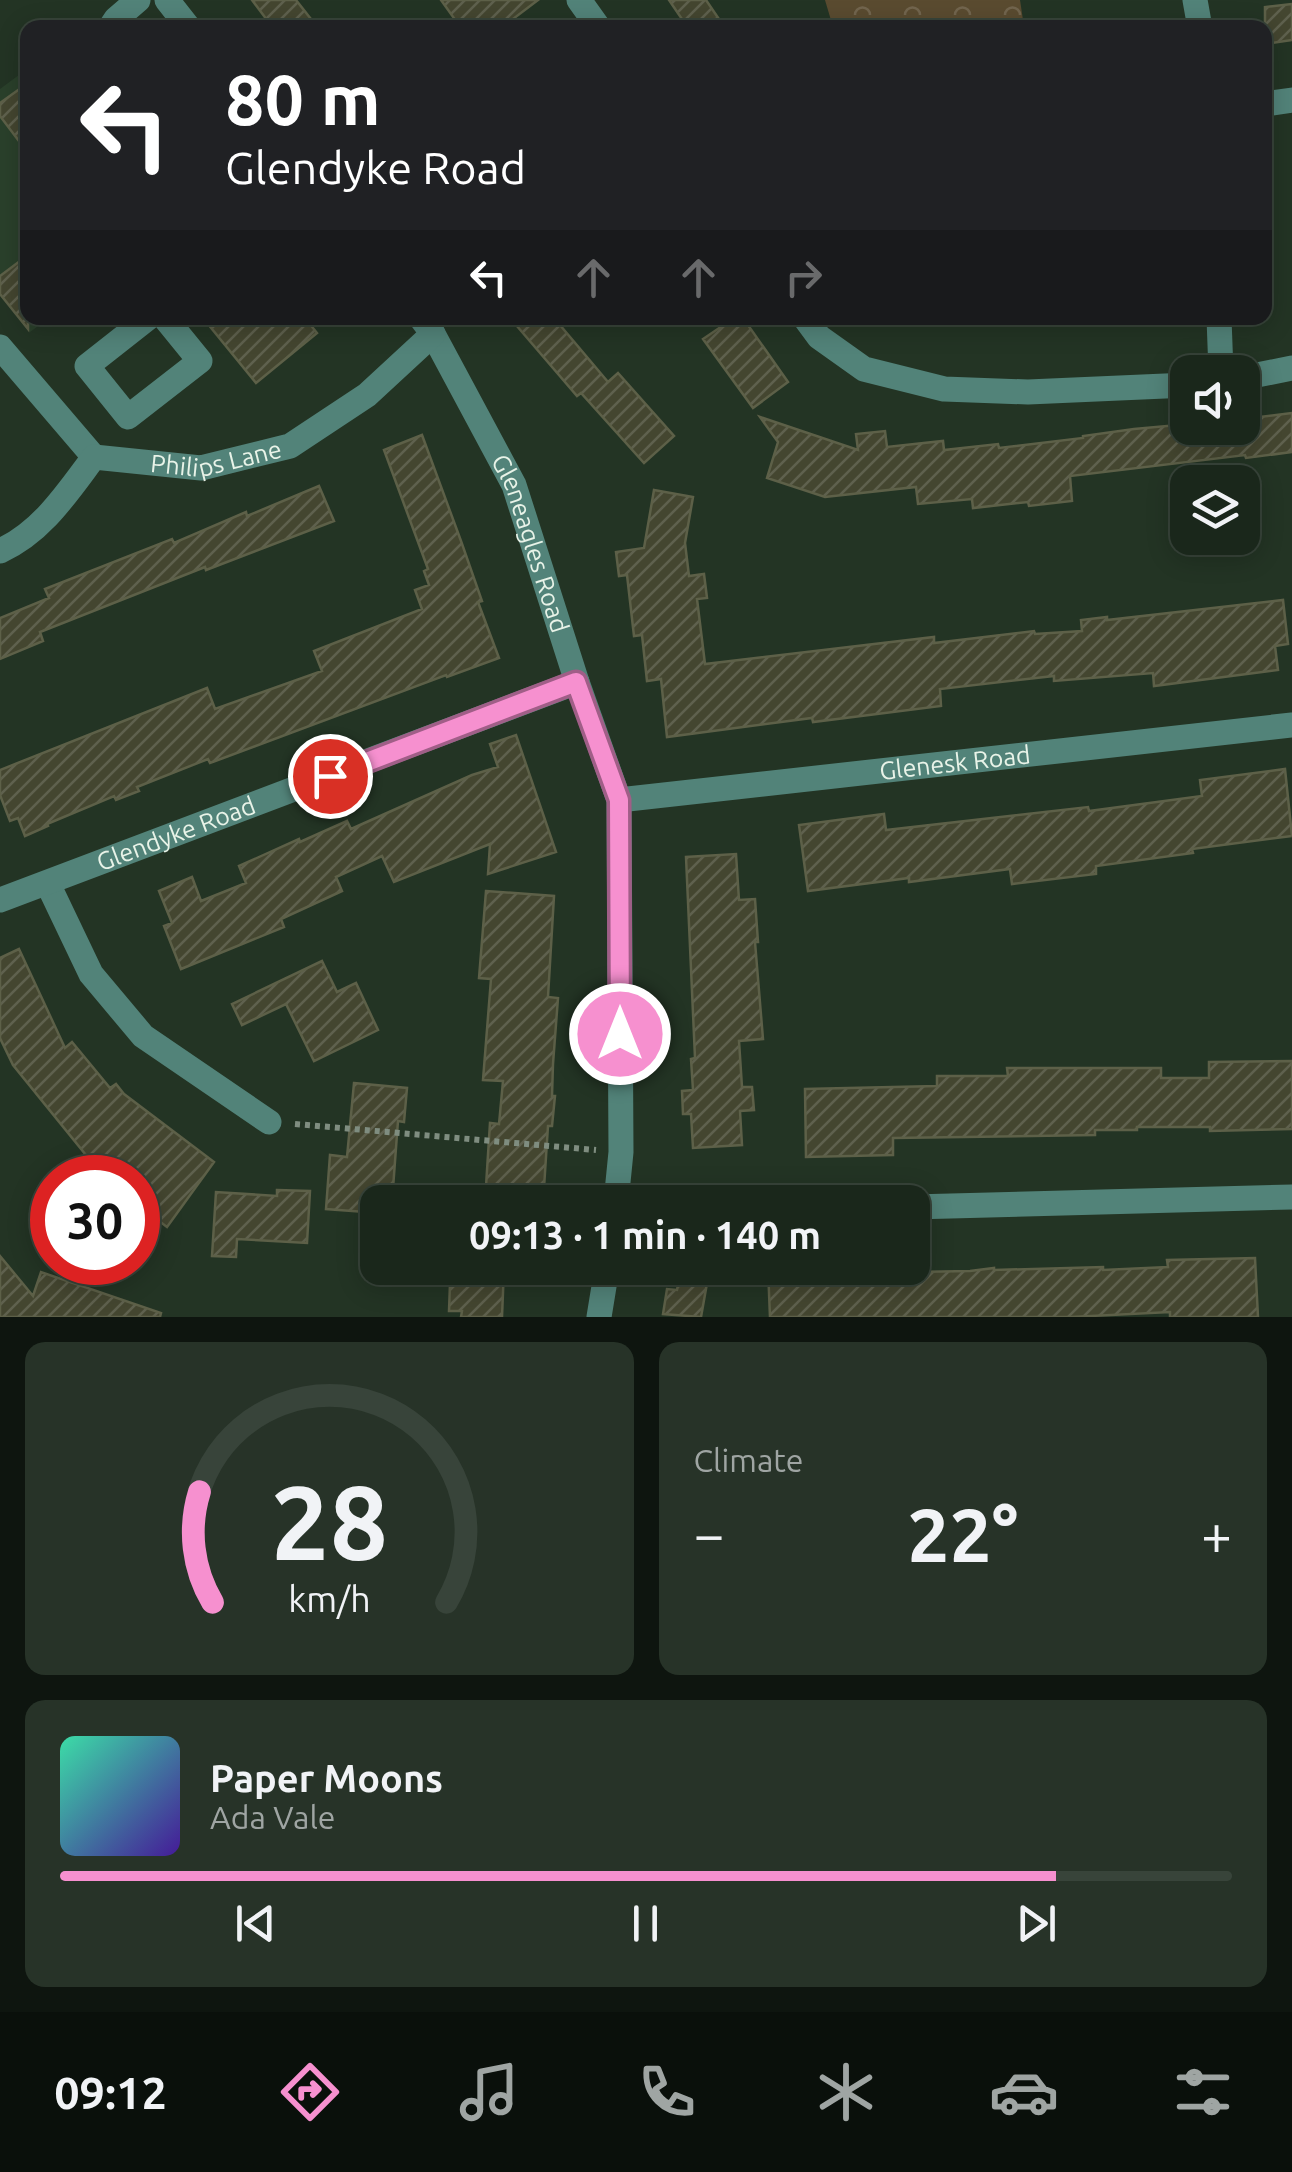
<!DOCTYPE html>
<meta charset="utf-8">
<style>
:root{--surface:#1a271b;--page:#273328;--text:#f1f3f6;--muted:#9fa5a3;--line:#38443a;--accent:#f690cf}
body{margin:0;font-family:Ubuntu,sans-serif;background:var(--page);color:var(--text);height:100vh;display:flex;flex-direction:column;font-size:38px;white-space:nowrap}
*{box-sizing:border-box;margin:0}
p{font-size:32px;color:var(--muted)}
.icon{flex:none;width:55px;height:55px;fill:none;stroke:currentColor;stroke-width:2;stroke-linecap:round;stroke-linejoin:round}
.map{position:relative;height:1317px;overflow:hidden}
.sheet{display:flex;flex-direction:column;gap:25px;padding:25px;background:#0e150f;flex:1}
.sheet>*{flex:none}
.hud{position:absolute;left:20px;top:20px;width:1252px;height:305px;border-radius:20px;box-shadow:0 5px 25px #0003,0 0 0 2px var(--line);background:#202124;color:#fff;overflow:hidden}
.tools{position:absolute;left:1170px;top:355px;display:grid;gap:20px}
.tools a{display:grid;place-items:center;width:90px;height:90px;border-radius:20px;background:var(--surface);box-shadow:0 5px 25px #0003,0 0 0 2px var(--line);font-size:50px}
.speed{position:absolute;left:30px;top:1155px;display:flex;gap:20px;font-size:50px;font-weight:700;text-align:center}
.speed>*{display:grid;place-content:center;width:130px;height:130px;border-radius:50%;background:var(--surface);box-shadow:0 5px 25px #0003,0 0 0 2px var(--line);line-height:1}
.speed .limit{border:15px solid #d22;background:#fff;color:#111}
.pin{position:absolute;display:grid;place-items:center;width:85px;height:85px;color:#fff;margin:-42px;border:5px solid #fff;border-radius:50%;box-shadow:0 2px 10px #0007}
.me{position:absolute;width:110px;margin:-55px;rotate:0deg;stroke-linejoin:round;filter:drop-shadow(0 0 8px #0008)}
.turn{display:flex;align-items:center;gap:35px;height:210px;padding:0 40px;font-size:45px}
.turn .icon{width:130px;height:130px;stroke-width:2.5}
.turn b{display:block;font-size:70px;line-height:85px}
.lanes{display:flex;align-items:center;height:95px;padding:0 40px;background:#0003;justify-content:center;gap:50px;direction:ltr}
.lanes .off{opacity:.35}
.big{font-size:75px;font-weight:600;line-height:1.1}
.sheet .card{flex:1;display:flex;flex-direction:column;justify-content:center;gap:15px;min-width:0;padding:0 35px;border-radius:20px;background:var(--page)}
.sheet .dial{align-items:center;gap:0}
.dial svg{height:260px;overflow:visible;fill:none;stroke:var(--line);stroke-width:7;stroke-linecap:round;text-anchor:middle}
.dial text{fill:var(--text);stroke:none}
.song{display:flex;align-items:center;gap:30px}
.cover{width:120px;height:120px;border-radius:15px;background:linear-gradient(135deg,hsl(160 70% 55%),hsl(260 70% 35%))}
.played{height:10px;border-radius:5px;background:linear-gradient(90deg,var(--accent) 85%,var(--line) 85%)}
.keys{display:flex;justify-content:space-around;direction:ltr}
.heat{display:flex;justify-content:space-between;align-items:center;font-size:55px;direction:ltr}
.sheet .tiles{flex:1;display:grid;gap:25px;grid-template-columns:1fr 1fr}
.card:last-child{grid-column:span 2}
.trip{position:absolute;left:360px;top:1185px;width:570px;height:100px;border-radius:20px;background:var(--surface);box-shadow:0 5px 25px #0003,0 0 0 2px var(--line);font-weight:600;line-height:100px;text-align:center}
.tabs{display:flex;height:160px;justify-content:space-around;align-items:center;background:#0a100b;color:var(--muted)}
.tabs .icon{width:70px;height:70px}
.tabs .current{color:var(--accent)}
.tabs b{font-size:45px;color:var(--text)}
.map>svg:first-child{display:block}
</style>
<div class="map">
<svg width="1292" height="1317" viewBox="0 0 1292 1317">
<defs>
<pattern id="park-crowns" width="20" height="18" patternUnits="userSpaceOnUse" patternTransform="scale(2.5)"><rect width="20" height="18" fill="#5a4b30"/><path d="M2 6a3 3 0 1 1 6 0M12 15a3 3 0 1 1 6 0" fill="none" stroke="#72654e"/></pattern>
<pattern id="building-hatch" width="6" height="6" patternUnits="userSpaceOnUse" patternTransform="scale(2.5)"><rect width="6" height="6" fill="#444630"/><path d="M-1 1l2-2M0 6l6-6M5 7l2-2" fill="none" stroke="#5f614e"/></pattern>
</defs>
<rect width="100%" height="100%" fill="#233424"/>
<path fill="#2a402b" d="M 27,69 L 28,318 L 49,318 L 30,332 L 0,294 L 0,89 Z"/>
<path fill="url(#park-crowns)" d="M 825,0 L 1020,0 L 1024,27 L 833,27 Z"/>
<path fill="url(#building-hatch)" stroke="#5d6048" stroke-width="2.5" d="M 252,0 L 296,0 L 318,28 L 273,28 Z
M 441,0 L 538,0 L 501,28 L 461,28 Z
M 669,0 L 706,0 L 725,28 L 688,28 Z
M 1292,4 L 1292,40 L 1265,44 L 1265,7 Z
M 28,83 L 28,153 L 0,116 L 0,103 Z
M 28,255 L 28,329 L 0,294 L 0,276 Z
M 203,318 L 305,318 L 317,333 L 256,383 Z
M 510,318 L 554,318 L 608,382 L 618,373 L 674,436 L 644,463 L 581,393 L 577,396 Z
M 734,318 L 743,318 L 788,382 L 753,408 L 703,339 Z
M 1292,413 L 1292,452 L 1246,458 L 1245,455 L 1070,476 L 1072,501 L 1029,506 L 1028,502 L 973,508 L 972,499 L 918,504 L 916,487 L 825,497 L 767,478 L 778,442 L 760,417 L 858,450 L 856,434 L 885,431 L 887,447 L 943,441 L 944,450 L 998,444 L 999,448 L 1083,438 L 1083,436 L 1134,429 L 1188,424 L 1188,428 L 1242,428 L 1242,419 Z
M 422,435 L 461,541 L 482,601 L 478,602 L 499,658 L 447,677 L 446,675 L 210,763 L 208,759 L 137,787 L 139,791 L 116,800 L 114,796 L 47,824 L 48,826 L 25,836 L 18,818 L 10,821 L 0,795 L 0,770 L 207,688 L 215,709 L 322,671 L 314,651 L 422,609 L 415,590 L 429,585 L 424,571 L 428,569 L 384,450 Z
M 319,486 L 334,521 L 206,570 L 205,567 L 40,632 L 43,641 L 0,659 L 0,618 L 49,598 L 45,589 L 172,539 L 174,543 L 246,512 L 247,516 Z
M 654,490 L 693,497 L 685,543 L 689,576 L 704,574 L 707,598 L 697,599 L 705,664 L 934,637 L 934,643 L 1034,631 L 1035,634 L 1082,631 L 1081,620 L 1107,617 L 1107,620 L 1283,600 L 1288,644 L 1275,646 L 1278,670 L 1154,686 L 1153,673 L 1054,681 L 1054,676 L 940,689 L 941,706 L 813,722 L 812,718 L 667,737 L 661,679 L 647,681 L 642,635 L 634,636 L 627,575 L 619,576 L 616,552 L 644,548 Z
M 516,735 L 556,852 L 488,874 L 490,844 L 394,882 L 382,856 L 336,877 L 342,891 L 281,919 L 284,927 L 181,969 L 164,926 L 172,923 L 159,891 L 192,877 L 201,901 L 246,883 L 239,866 L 299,839 L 300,842 L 347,821 L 351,829 L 472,775 L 498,767 L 490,744 Z
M 1285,769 L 1292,836 L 1192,849 L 1193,853 L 1096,866 L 1096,874 L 1012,884 L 1010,869 L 909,882 L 909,878 L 808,891 L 799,825 L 884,814 L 886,830 L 1088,807 L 1089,811 L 1202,796 L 1200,780 Z
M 736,854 L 739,900 L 755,899 L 758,942 L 755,942 L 763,1039 L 739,1041 L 742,1087 L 752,1087 L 754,1110 L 740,1111 L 742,1145 L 693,1148 L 691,1114 L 683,1114 L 682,1091 L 693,1090 L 691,1059 L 695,1058 L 686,857 Z
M 486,891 L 554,896 L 548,997 L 558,998 L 553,1064 L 552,1096 L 555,1096 L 552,1126 L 548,1126 L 544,1188 L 510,1186 L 509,1202 L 485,1202 L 490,1123 L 499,1124 L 503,1081 L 483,1080 L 491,979 L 479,978 Z
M 19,949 L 65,1048 L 72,1042 L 110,1088 L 116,1084 L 124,1094 L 214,1162 L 167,1227 L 138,1205 L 138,1178 L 118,1178 L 86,1155 L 13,1065 L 0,1038 L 0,958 Z
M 322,961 L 337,992 L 356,983 L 378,1030 L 314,1061 L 286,1004 L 242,1025 L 232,1004 Z
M 1292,1061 L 1292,1129 L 1210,1131 L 1210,1127 L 1137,1127 L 1137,1130 L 1095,1130 L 1095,1135 L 893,1138 L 893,1155 L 806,1157 L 805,1089 L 937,1086 L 937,1076 L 1008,1076 L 1007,1068 L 1161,1068 L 1161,1078 L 1209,1078 L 1209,1062 Z
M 354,1083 L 407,1088 L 404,1122 L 398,1121 L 392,1202 L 378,1202 L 378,1213 L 326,1209 L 330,1155 L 347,1157 Z
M 277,1190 L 310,1191 L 307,1243 L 237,1239 L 236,1257 L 212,1256 L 216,1192 L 277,1196 Z
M 0,1256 L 33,1296 L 41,1272 L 161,1313 L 160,1317 L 0,1317 Z
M 1255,1258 L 1258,1317 L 1170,1317 L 1170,1312 L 1071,1317 L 770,1317 L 768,1268 L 855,1268 L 856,1273 L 970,1271 L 994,1268 L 994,1270 L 1103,1267 L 1103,1270 L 1168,1267 L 1167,1260 Z
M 462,1268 L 504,1268 L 502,1317 L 461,1317 L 462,1311 L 449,1311 L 450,1283 L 461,1284 Z
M 681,1268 L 709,1272 L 701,1317 L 663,1314 L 667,1289 L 677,1290 Z"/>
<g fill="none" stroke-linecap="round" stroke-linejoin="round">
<path stroke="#7f8d80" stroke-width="6" stroke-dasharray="5 5" stroke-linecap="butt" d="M 295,1124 L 596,1150"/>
<g stroke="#528379" stroke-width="25">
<path d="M 167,0 L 189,28"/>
<path d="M 579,0 L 599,28"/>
<path d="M 1195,0 L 1200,28"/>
<path d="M 110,28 L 116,19 L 138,0"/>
<path d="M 1265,104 L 1292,100"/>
<path d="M 148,318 L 87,366 L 128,417 L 200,361 L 165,318"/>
<path id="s1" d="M 421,318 L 433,334 L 514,485 L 577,682 L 619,800 L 621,1152 L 616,1202"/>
<path d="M 805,318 L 819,337 L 864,369 L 944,389 L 1028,392 L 1188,385"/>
<path d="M 1219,318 L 1221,372"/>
<path d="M 0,347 L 94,457"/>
<path d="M 1242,378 L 1292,368"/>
<path id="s2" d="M 0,551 C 42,532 67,493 94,457 L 201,468 L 290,446 L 367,395 L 433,334"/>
<path id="s3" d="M 619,800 L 1292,725"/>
<path d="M 48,884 L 91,974 L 143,1036 L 269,1122"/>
<path id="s4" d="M 0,900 L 577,682"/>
<path d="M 912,1207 L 1292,1197"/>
<path d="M 599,1317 L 607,1268"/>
</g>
</g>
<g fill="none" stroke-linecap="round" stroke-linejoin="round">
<g stroke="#a05e87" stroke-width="25">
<path id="route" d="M 330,776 L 576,682 L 619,800 L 620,1034"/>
</g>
<use href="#route" stroke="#f690cf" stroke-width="18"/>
</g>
<g text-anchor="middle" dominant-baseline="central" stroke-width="10" stroke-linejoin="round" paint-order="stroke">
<g font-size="25" fill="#e8f3e8" stroke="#111912">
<text stroke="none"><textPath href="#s2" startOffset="258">Philips Lane</textPath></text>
<text stroke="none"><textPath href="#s1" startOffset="252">Gleneagles Road</textPath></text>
<text stroke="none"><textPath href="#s3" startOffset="338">Glenesk Road</textPath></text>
<text stroke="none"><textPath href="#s4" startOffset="188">Glendyke Road</textPath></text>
</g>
</g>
</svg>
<div class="tools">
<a><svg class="icon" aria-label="sound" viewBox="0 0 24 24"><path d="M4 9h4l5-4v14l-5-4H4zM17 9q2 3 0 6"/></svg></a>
<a><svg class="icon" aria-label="layers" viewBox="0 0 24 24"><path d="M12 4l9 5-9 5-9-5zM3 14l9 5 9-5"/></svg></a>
</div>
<div class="speed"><div class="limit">30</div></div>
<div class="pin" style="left:330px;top:776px;background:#d93025"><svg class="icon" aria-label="arrive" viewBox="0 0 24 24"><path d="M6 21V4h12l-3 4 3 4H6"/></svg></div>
<svg class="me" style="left:620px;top:1034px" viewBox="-20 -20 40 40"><circle r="17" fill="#f690cf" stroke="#fff" stroke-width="3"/><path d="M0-11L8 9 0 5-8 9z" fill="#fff"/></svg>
<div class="trip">09:13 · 1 min · 140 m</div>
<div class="hud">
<div class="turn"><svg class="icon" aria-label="left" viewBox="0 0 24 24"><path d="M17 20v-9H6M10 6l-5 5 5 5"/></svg><div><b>80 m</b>Glendyke Road</div></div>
<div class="lanes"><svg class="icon" aria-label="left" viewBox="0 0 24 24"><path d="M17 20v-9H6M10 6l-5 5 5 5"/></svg><svg class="icon off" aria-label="ahead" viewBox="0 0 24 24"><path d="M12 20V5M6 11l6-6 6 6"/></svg><svg class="icon off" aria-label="ahead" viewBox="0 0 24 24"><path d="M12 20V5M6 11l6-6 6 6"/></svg><svg class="icon off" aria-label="right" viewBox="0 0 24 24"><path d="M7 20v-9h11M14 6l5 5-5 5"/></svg></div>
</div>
</div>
<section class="sheet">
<div class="tiles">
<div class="card dial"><svg viewBox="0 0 100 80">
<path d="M14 69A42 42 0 1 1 86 69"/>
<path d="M14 69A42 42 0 0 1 10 35" stroke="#f690cf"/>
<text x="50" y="56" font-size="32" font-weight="700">28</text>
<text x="50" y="72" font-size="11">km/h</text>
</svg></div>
<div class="card"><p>Climate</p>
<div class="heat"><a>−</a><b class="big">22°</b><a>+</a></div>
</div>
<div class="card">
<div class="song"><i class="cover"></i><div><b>Paper Moons</b><p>Ada Vale</p></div></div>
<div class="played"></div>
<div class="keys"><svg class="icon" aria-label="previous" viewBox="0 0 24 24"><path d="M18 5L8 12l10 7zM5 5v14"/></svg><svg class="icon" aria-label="pause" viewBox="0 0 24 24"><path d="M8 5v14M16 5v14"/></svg><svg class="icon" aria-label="next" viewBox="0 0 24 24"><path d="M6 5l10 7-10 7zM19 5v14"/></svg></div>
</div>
</div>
</section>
<nav class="tabs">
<b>09:12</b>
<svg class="icon current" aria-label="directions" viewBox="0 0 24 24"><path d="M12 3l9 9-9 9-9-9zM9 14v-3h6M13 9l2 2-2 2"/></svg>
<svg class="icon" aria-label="music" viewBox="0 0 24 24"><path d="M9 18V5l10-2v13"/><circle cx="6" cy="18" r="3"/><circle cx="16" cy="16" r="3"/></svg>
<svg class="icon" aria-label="phone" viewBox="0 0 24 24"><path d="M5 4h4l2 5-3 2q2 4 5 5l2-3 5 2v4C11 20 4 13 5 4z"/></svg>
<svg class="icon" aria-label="climate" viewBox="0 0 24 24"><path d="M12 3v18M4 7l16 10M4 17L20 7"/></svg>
<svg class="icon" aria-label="car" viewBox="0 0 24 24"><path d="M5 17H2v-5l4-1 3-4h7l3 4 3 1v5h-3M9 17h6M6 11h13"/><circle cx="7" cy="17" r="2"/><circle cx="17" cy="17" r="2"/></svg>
<svg class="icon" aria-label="filters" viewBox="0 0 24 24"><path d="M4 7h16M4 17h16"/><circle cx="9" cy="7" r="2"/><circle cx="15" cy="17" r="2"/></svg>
</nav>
